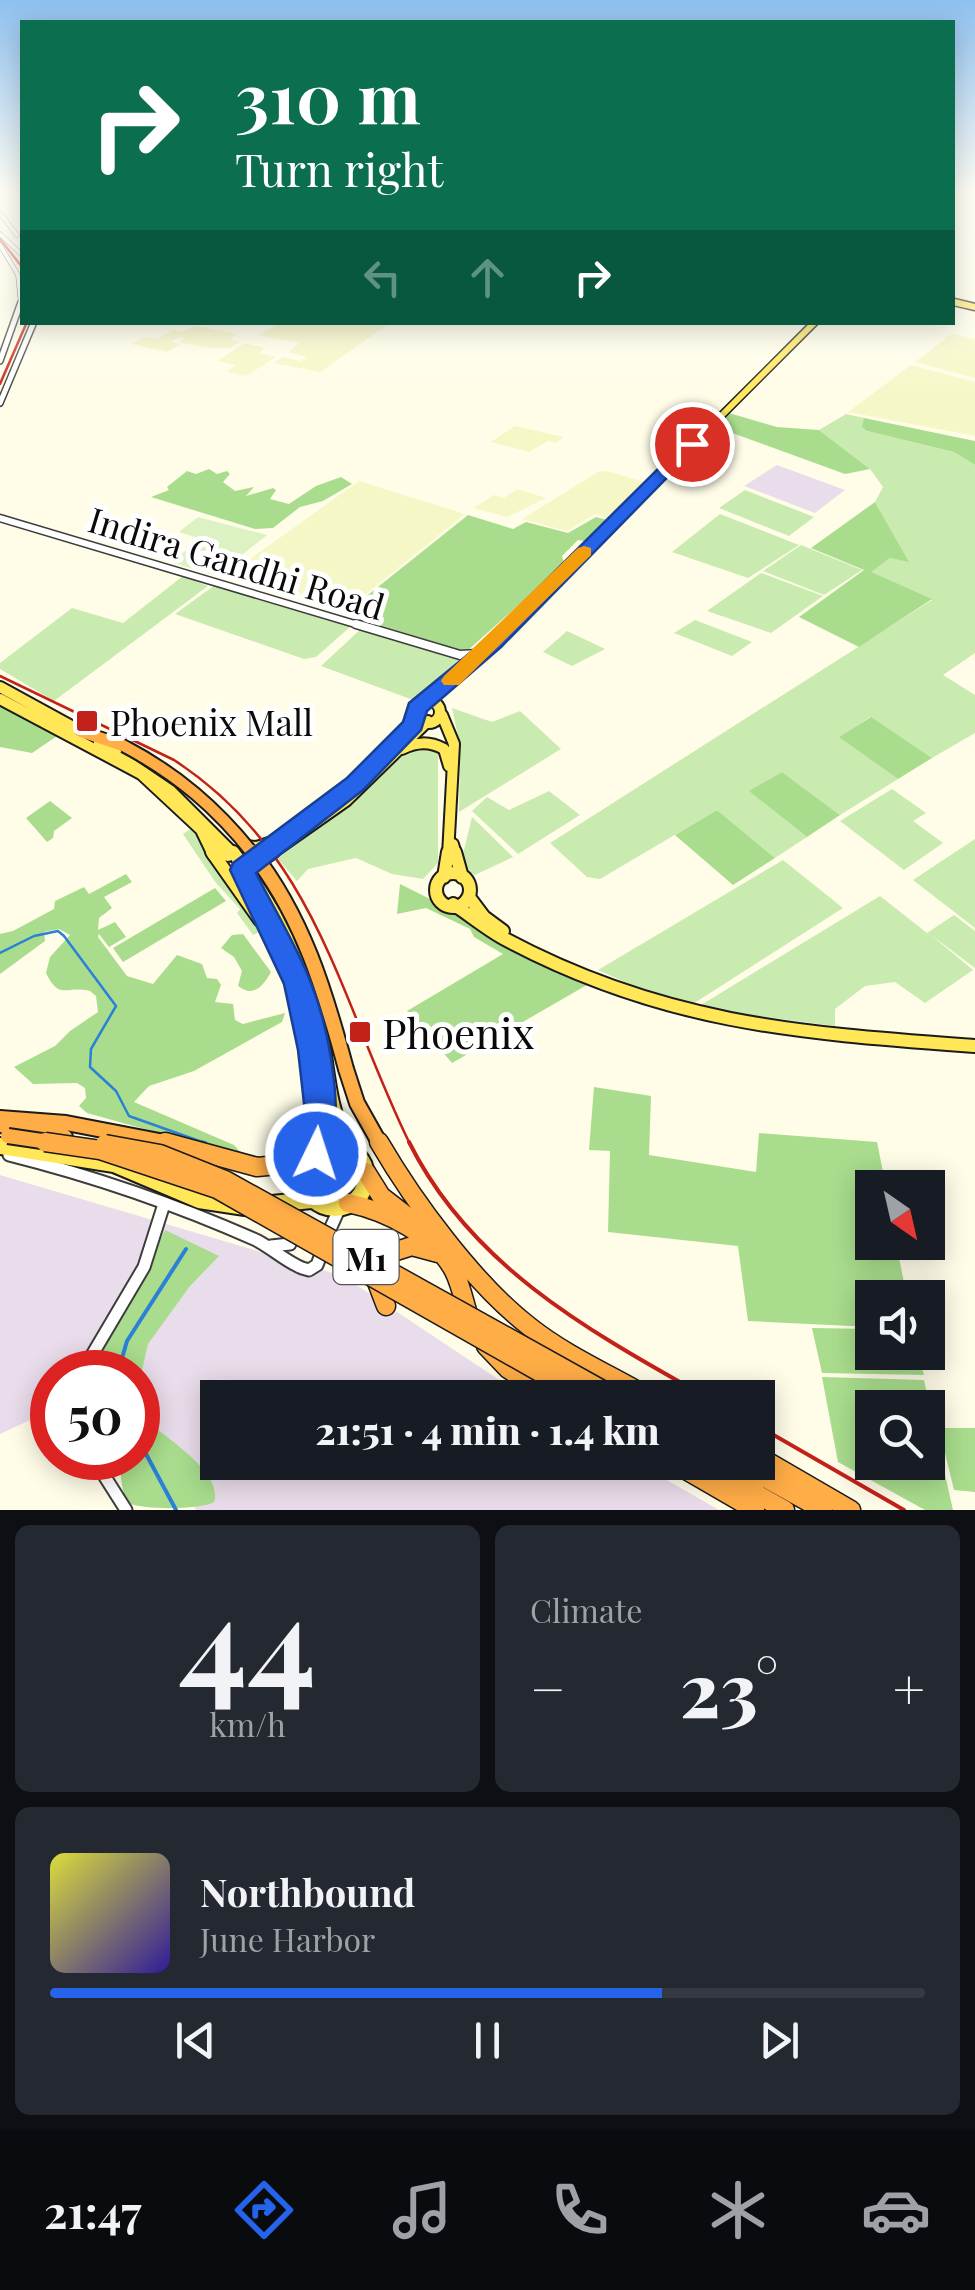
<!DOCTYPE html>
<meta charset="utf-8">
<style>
:root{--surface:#171b24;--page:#242831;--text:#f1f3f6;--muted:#9ea1a6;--line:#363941;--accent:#2563eb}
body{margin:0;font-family:"Playfair Display",serif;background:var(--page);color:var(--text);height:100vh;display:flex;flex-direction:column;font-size:38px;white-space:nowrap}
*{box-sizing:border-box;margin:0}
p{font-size:32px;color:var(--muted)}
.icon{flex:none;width:55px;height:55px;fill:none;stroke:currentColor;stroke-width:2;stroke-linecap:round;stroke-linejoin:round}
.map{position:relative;height:1510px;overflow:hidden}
.drawer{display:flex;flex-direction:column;gap:15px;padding:15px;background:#0d0f14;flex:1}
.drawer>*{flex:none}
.guide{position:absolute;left:20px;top:20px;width:935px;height:305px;border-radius:0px;box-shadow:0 5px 25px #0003;background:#0b6e4f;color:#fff;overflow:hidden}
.needle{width:65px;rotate:146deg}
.controls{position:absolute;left:855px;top:1170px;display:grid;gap:20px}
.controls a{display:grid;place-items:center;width:90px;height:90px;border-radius:0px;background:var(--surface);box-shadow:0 5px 25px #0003;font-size:50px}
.speed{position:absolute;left:30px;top:1350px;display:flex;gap:20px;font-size:50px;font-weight:700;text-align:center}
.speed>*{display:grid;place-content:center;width:130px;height:130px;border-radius:50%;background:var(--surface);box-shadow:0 5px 25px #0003;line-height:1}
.speed .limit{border:15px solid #d22;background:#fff;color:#111}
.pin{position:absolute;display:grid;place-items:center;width:85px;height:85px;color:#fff;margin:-42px;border:5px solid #fff;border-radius:50%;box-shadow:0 2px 10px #0007}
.me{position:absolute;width:110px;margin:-55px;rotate:4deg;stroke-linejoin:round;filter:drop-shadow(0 0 8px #0008)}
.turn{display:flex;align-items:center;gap:35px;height:210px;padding:0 50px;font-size:45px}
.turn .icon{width:130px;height:130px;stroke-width:2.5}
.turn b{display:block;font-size:70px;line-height:85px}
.lanes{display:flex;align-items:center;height:95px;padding:0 50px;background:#0003;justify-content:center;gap:50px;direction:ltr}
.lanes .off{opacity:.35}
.big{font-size:75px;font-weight:800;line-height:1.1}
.drawer .tile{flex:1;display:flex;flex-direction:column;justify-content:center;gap:15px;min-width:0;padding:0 35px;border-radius:15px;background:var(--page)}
.drawer .dial{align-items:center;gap:0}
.dial b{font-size:130px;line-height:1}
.song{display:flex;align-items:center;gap:30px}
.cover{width:120px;height:120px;border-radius:15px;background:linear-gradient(135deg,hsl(60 70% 55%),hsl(250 70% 35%))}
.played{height:10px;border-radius:5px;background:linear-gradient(90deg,var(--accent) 70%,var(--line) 70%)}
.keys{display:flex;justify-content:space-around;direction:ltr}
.heat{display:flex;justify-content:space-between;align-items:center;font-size:55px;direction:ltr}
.drawer .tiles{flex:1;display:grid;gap:15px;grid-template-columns:1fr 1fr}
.tile:last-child{grid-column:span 2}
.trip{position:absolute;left:200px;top:1380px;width:575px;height:100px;border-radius:0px;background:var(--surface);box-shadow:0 5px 25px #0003;font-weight:800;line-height:100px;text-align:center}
.tab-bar{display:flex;height:160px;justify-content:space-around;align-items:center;background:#090b0e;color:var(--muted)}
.tab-bar .icon{width:70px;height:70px}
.tab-bar .active{color:var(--accent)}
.tab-bar b{font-size:45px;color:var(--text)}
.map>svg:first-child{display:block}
</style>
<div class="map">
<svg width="975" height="1510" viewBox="0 0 975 1510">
<rect width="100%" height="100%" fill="#fffde8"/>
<path fill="#eaddeb" d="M 777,465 L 845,490 L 815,513 L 744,486 Z
M 0,1175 L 343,1276 L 525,1397 L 218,1398 L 218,1462 L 637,1463 L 719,1510 L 196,1510 L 157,1443 L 138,1386 L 138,1372 L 52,1372 L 52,1410 L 0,1434 Z"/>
<path fill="#f6f7c6" d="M 280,323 L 280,322 L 390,323 L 320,372 L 274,363 L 283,357 L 301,361 L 307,357 L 288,352 L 300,343 L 258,335 Z
M 195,326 L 237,334 L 230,339 L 240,342 L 230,348 L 210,348 L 179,342 L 185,338 L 179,337 L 171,342 L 181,344 L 167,352 L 131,344 L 144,337 L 157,339 L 173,330 L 182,332 Z
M 952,334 L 975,339 L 975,378 L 915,362 Z
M 245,343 L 265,348 L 259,353 L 276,357 L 246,376 L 227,372 L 236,365 L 217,361 Z
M 911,365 L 975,382 L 975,436 L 848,412 Z
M 515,426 L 564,437 L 556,443 L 548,441 L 529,452 L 491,442 Z
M 607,471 L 647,483 L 613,520 L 595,514 L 567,531 L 522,519 L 598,472 Z
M 359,481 L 465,514 L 346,610 L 228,575 Z
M 517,489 L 546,498 L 507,517 L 474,508 L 494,495 L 504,498 Z"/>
<path fill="#c9ebaf" d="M 846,414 L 864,418 L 867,431 L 954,452 L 975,465 L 975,653 L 943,675 L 975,695 L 975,733 L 932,758 L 870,717 L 840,737 L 898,779 L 840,815 L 782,772 L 750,791 L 807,837 L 775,858 L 717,810 L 600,879 L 587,877 L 550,843 L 932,600 L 870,572 L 890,558 L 908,561 L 875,502 L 883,487 L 870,469 L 819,430 Z
M 745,490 L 814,517 L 789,536 L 719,508 Z
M 720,514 L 799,545 L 748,578 L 672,552 Z
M 801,545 L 862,570 L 824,595 L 763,571 Z
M 761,573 L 823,596 L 771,633 L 707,611 Z
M 183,576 L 208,586 L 54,701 L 0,669 L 0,663 L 72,608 L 123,623 Z
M 215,585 L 347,623 L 350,627 L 316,657 L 304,659 L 175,614 Z
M 695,620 L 752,642 L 732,656 L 674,633 Z
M 362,628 L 458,658 L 459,665 L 425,696 L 413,700 L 321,666 Z
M 567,631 L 605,649 L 572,666 L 543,652 Z
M 452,708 L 492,722 L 520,711 L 561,749 L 459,812 L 460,746 Z
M 423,747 L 438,753 L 438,863 L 423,879 L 392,874 L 356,858 L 308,869 L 297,881 L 277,858 L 409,751 Z
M 892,789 L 926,813 L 913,821 L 943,843 L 904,870 L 840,821 Z
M 549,791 L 580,815 L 518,854 L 472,811 L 487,797 L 509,810 Z
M 472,817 L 513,857 L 475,875 L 466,872 L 462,858 Z
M 192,828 L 263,930 L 253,935 L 237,913 L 240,909 L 216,883 L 183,834 Z
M 975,839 L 975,928 L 913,880 Z
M 783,860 L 843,908 L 685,1009 L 598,970 Z
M 880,896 L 927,933 L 954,915 L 975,931 L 975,968 L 931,935 L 973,970 L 925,1003 L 895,982 L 865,986 L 835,1009 L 835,1026 L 696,1008 Z"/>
<path fill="#a9dd8d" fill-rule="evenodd" d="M 729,413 L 777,427 L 819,430 L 870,469 L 845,474 L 716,427 Z
M 864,418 L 975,441 L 975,465 L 954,452 L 867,431 L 862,427 Z
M 209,469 L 217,474 L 227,471 L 230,474 L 223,482 L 235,491 L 254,487 L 246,496 L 273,488 L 276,490 L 270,499 L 289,504 L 316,486 L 341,477 L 352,484 L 323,501 L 300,507 L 273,528 L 255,529 L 151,497 L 169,490 L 167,487 L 187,471 L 196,474 Z
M 875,502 L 909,562 L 890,558 L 871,572 L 932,599 L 859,647 L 799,617 L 864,570 L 811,548 Z
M 468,515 L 513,529 L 526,522 L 568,533 L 596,517 L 611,521 L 588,542 L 578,540 L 562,556 L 564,563 L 554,573 L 466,652 L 344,614 Z
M 0,703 L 63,732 L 32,753 L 0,747 Z
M 871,717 L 932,758 L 898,779 L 839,737 Z
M 782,772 L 840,815 L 807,837 L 749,791 Z
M 50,801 L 72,818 L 54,831 L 53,838 L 47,842 L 26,818 Z
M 717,810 L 775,858 L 733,885 L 675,835 Z
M 126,874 L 132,882 L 104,897 L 112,908 L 99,918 L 98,930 L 115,922 L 126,937 L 109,947 L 99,934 L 98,937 L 127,976 L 153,984 L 177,955 L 202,964 L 207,978 L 217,979 L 221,985 L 215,1002 L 233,1004 L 235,1020 L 243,1024 L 285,1013 L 282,1022 L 194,1071 L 149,1086 L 134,1102 L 234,1145 L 245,1157 L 87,1113 L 79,1106 L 86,1098 L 85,1088 L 77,1083 L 33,1084 L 14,1067 L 55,1046 L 70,1031 L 98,1012 L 96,996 L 90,991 C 65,985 60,1001 46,973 L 50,957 L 70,935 L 59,929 L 44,932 L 45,941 L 0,974 L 0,934 L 13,931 L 54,909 L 55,901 L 84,887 L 89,894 Z
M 400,884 L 462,915 L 511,950 L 516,948 L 592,982 L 452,1063 L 407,1011 L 503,954 L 474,937 L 470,929 L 426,908 L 397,914 Z
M 215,888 L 226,901 L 123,962 L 113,948 Z
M 243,934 L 271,972 C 263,986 254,998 238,986 L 242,971 L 234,957 L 221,948 L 232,935 Z
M 594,1087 L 651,1096 L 649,1155 L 756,1172 L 759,1133 L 877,1142 L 886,1187 L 872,1188 L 872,1242 L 896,1243 L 907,1297 L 872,1298 L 872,1327 L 748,1321 L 738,1246 L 608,1232 L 610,1151 L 589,1150 Z
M 165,1230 L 219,1256 L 190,1286 L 148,1344 L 138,1387 L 138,1372 L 92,1372 Z
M 812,1328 L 872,1329 L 872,1352 L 918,1353 L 924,1375 L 822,1373 Z
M 822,1377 L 924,1380 L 953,1510 L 925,1510 L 838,1462 ZM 872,1408 L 928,1408 L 928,1462 L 872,1462 Z
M 138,1413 C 156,1432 225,1471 214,1502 C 201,1510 141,1510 129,1503 C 121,1493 121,1476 120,1464 L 107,1458 L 138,1458 Z
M 939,1428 L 975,1428 L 975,1492 L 954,1490 Z"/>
<path fill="#ddf2c2" d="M 198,517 L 267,535 L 216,576 L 171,562 L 201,539 L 179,532 Z"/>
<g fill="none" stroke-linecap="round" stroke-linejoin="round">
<path stroke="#2a81d7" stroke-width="2.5" d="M 0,953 L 34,936 L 58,931 L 64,936 L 116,1006 L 91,1049 L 90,1067 L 116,1091 L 129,1116 L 205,1143"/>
<path stroke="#2a81d7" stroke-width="4" d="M 201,1142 L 205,1143
M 118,1372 L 127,1341 L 186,1249
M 138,1439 L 176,1510"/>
<g stroke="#3d3d3d" stroke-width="5">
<path id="minor-far4" d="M 0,213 L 17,235
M 0,234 L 22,255
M 0,245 L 18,275 L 21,305"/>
</g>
<g stroke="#3d3d3d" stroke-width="8">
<path id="minor-far3" d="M 0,361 L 21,302
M 0,403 L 34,322"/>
</g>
<g stroke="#3d3d3d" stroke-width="9">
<path id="minor-far2" d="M 0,518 L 365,627"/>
</g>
<g stroke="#3d3d3d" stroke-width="11">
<path id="minor-far1" d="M 356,624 L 460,655 L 478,654"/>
</g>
<g stroke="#3d3d3d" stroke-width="15">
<path id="minor" d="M 9,1155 C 93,1176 177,1205 256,1240 C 272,1248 285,1261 302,1268 L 309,1270 L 317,1265 L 323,1249
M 327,1236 L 340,1207
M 271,1246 L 290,1244
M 82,1372 L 144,1267 L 164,1204
M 93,1458 L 126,1510"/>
</g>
<g stroke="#1b1b1b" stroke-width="6">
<path id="major-far5" d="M 0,195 L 9,192
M 952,302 L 965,305"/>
</g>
<g stroke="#1b1b1b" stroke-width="9">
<path id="major-far4" d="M 954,302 L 975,307
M 690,447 L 815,322"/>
</g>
<g stroke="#1b1b1b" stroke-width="10">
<path id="major-far3" d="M 510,627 L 693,444"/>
</g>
<g stroke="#1b1b1b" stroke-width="14">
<path id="major-far2" d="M 0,687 L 84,733
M 0,699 L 141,774 L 228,855
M418 712a11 11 0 1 1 22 0a11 11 0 1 1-22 0Z
M 422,705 L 513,624
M 442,715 L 454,744 L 448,855
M 99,742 L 171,791 L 235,855
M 402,749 C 417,742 429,741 444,749 L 449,766
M 201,830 L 213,855
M 453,844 L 456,855
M 245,846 L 257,847 L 284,838
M 269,855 L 346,801 L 428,721"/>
</g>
<g stroke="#1b1b1b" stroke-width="16">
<path id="major-far1" d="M 212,852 L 260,920
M 225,852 L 228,855
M 233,852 C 269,899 300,951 316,1009 C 329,1054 325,1102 348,1144
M 455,852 L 462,877
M 256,864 L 273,852
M436 890a17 17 0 1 1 34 0a17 17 0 1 1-34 0Z
M 444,877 L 448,852
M 469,897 L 484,917 L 503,931
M 257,898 L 298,985 L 313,1050 L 320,1135
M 453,904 C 470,915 485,928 503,938 C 663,1024 799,1033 975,1046"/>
</g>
<g stroke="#1b1b1b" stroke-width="20">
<path id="major" d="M 347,1142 L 350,1148
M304 1177a31 31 0 1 1 62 0a31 31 0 1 1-62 0Z
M 0,1146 L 114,1164 L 199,1200 L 245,1207
M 272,1204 L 311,1200"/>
</g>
<g stroke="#1b1b1b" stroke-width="15">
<path id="highway-far2" d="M 80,731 L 124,746"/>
</g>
<g stroke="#1b1b1b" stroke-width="18">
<path id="highway-far1" d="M 346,1069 L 357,1103 L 380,1144
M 0,1118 L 66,1123 L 175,1144
M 0,1125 L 65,1137
M 315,1144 L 321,1130"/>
</g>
<g stroke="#1b1b1b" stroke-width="21">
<path id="highway" d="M 165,1142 L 257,1167 L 309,1162
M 379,1142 C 414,1202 474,1284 530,1327 C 565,1355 611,1375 650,1398
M 298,1163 L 316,1142
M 366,1172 L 381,1196 L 448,1248
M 348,1203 C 386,1211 435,1235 454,1271 C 461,1285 464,1302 469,1317
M 386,1306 L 375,1277 L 387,1254 L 412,1246 L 438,1253
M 486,1346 L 508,1369 L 553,1398
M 758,1456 L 851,1510
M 672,1462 L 755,1510
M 700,1462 L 785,1510
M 736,1462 L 823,1510"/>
</g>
<use href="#minor-far4" stroke="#fff" stroke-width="4"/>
<use href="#minor-far3" stroke="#fff" stroke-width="5"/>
<use href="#minor-far2" stroke="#fff" stroke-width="6"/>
<use href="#minor-far1" stroke="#fff" stroke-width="8"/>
<use href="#minor" stroke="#fff" stroke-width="11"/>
<use href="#major-far5" stroke="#ffe758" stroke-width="5"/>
<use href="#major-far4" stroke="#ffe758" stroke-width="6"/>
<use href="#major-far3" stroke="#ffe758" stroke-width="8"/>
<use href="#major-far2" stroke="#ffe758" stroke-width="10"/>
<use href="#major-far1" stroke="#ffe758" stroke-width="12"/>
<use href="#major" stroke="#ffe758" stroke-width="16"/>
<use href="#highway-far2" stroke="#ffad46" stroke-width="11"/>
<use href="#highway-far1" stroke="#ffad46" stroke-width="14"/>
<use href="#highway" stroke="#ffad46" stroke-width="18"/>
<path stroke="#c3221a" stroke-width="2.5" d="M 0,239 L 22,267
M 0,384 L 27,322
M 0,676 L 174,760 C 318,854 340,1002 410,1144"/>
<path stroke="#c3221a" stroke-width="4" d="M 409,1142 C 471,1267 591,1332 708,1398
M 758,1426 L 904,1510"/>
<g stroke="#1b1b1b" stroke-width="15" stroke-linecap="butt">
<path id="highway-bridge-far2" d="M 124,746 C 177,774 217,808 254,855"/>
</g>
<g stroke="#1b1b1b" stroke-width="18" stroke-linecap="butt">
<path id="highway-bridge-far1" d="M 252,852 C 303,917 325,991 346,1069
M 8,1136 L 62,1144"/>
</g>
<g stroke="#1b1b1b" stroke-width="21" stroke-linecap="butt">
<path id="highway-bridge" d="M 45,1142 L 100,1150 L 217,1189 L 585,1398
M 105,1144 L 160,1154 L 225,1180 L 617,1398"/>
</g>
<use href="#highway-bridge-far2" stroke="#ffad46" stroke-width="11"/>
<use href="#highway-bridge-far1" stroke="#ffad46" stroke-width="14"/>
<use href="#highway-bridge" stroke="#ffad46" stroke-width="18"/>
</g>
<linearGradient id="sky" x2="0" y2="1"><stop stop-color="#8ec1f0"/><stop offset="0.48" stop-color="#fffef5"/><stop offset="1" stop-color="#fffef5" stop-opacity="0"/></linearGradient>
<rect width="975" height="403" fill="url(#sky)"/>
<path fill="#2563eb" stroke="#184099" stroke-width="2.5" d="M 686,441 L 700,444 L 501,647 L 427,711 L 421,730 L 363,790 L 256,873 C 274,909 297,946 311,983 C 329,1029 347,1120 327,1165 L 316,1169 L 305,1165 L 300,1154 L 306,1121 L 298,1050 L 284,984 L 230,870 L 233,863 L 347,778 L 403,722 L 409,703 L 487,639 Z"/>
<path fill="#f59e0b" d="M 584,546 L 591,548 L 591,555 L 459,685 L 444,685 L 441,681 L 444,676 L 578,548 Z"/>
<g fill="#c3221a" stroke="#fff" stroke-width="4">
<rect x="75" y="709" width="24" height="24" rx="5"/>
<rect x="348" y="1020" width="24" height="24" rx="5"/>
</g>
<g text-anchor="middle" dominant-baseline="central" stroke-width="10" stroke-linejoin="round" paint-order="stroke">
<rect fill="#fff" stroke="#545454" stroke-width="2.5" x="333.5" y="1230" width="65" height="54" rx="8"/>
<g font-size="32" font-weight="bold" fill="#0a0a0a">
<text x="366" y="1257">M1</text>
</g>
<g font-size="35" fill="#0a0a0a" stroke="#fff">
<text transform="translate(237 562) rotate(17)">Indira Gandhi Road</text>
</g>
<g font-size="35" fill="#0a0a0a" stroke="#fff" text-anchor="start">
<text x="110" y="721">Phoenix Mall</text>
</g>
<g font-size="42" fill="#0a0a0a" stroke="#fff" text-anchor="start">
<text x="382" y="1032">Phoenix</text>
</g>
</g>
</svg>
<div class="controls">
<a><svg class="needle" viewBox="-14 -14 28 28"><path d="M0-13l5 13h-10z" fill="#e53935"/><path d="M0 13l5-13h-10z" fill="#9ea1a6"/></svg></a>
<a><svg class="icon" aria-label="sound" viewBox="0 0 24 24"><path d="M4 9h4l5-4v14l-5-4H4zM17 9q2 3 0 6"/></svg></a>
<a><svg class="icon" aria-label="search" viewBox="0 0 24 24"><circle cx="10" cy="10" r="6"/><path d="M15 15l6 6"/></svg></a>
</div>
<div class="speed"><div class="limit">50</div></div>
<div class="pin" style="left:692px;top:444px;background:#d93025"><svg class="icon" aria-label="arrive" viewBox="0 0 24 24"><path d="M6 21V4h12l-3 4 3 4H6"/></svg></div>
<svg class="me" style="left:316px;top:1154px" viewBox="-20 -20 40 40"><circle r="17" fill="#2563eb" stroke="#fff" stroke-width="3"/><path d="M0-11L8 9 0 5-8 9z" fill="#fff"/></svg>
<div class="trip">21:51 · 4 min · 1.4 km</div>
<div class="guide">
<div class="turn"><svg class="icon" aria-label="right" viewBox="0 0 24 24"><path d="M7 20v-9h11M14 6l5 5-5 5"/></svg><div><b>310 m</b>Turn right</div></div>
<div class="lanes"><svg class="icon off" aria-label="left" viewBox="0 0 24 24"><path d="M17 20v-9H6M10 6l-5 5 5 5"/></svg><svg class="icon off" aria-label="ahead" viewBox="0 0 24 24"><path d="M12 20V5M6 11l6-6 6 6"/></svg><svg class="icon" aria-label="right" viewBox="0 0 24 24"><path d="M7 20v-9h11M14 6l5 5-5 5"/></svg></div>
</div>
</div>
<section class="drawer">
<div class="tiles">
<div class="tile dial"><b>44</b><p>km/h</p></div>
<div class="tile"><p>Climate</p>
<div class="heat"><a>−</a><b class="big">23°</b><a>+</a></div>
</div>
<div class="tile">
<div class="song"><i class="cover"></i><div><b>Northbound</b><p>June Harbor</p></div></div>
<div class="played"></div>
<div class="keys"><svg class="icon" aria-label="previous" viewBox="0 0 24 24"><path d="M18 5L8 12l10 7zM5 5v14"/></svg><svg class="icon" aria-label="pause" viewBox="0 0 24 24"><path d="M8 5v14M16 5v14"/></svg><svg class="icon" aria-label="next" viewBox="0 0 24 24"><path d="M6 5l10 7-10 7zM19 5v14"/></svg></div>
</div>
</div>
</section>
<nav class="tab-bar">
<b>21:47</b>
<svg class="icon active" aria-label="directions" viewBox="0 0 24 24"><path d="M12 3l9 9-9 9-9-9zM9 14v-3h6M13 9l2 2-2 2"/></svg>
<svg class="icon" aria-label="music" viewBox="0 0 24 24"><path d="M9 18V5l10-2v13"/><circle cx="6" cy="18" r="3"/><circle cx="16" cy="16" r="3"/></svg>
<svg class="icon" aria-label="phone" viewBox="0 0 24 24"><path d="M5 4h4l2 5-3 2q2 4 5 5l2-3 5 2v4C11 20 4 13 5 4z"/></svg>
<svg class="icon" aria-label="climate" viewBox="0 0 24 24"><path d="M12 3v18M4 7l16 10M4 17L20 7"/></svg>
<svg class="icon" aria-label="car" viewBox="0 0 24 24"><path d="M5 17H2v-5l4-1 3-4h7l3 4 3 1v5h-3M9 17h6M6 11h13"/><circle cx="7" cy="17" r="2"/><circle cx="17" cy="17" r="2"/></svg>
</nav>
